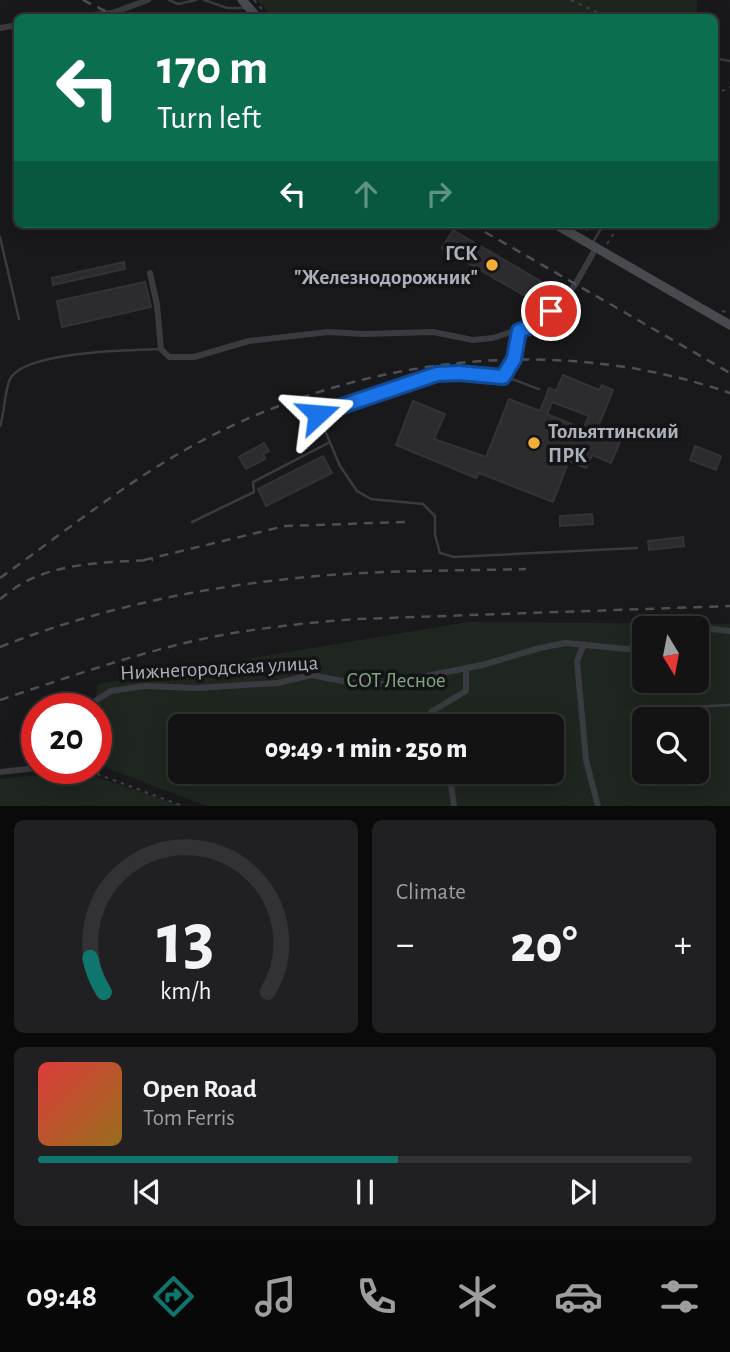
<!DOCTYPE html>
<meta charset="utf-8">
<style>
:root{--surface:#131314;--page:#202022;--text:#f1f3f6;--muted:#9d9ea0;--line:#323234;--accent:#0f766e}
body{margin:0;font-family:"Alegreya Sans",sans-serif;background:var(--page);color:var(--text);height:100vh;display:flex;flex-direction:column;font-size:26px;white-space:nowrap}
*{box-sizing:border-box;margin:0}
p{font-size:23px;color:var(--muted)}
.icon{flex:none;width:38px;height:38px;fill:none;stroke:currentColor;stroke-width:2;stroke-linecap:round;stroke-linejoin:round}
.map{position:relative;height:806px;overflow:hidden}
.panel{display:flex;flex-direction:column;gap:14px;padding:14px;background:#0a0a0b;flex:1}
.panel>*{flex:none}
.guide{position:absolute;left:14px;top:14px;width:704px;height:214px;border-radius:10px;box-shadow:0 4px 18px #0003,0 0 0 2px var(--line);background:#0b6e4f;color:#fff;overflow:hidden}
.needle{width:46px;rotate:170deg}
.controls{position:absolute;left:632px;top:616px;display:grid;gap:14px}
.controls a{display:grid;place-items:center;width:77px;height:77px;border-radius:10px;background:var(--surface);box-shadow:0 4px 18px #0003,0 0 0 2px var(--line);font-size:35px}
.speed{position:absolute;left:21px;top:693px;display:flex;gap:14px;font-size:35px;font-weight:700;text-align:center}
.speed>*{display:grid;place-content:center;width:91px;height:91px;border-radius:50%;background:var(--surface);box-shadow:0 4px 18px #0003,0 0 0 2px var(--line);line-height:1}
.speed .limit{border:10px solid #d22;background:#fff;color:#111}
.pin{position:absolute;display:grid;place-items:center;width:60px;height:60px;color:#fff;margin:-30px;border:4px solid #fff;border-radius:50%;box-shadow:0 2px 7px #0007}
.me{position:absolute;width:77px;margin:-38px;rotate:71deg;stroke-linejoin:round;filter:drop-shadow(0 0 5px #0008)}
.turn{display:flex;align-items:center;gap:24px;height:147px;padding:0 28px;font-size:32px}
.turn .icon{width:91px;height:91px;stroke-width:2.5}
.turn b{display:block;font-size:49px;line-height:60px}
.lanes{display:flex;align-items:center;height:66px;padding:0 28px;background:#0003;justify-content:center;gap:35px;direction:ltr}
.lanes .off{opacity:.35}
.big{font-size:52px;font-weight:800;line-height:1.1}
.panel .tile{flex:1;display:flex;flex-direction:column;justify-content:center;gap:10px;min-width:0;padding:0 24px;border-radius:10px;background:var(--page)}
.panel .dial{align-items:center;gap:0}
.dial svg{height:182px;overflow:visible;fill:none;stroke:var(--line);stroke-width:7;stroke-linecap:round;text-anchor:middle}
.dial text{fill:var(--text);stroke:none}
.song{display:flex;align-items:center;gap:21px}
.cover{width:84px;height:84px;border-radius:10px;background:linear-gradient(135deg,hsl(0 70% 55%),hsl(40 70% 35%))}
.played{height:7px;border-radius:4px;background:linear-gradient(90deg,var(--accent) 55%,var(--line) 55%)}
.keys{display:flex;justify-content:space-around;direction:ltr}
.heat{display:flex;justify-content:space-between;align-items:center;font-size:38px;direction:ltr}
.panel .tiles{flex:1;display:grid;gap:14px;grid-template-columns:1fr 1fr}
.tile:last-child{grid-column:span 2}
.trip{position:absolute;left:168px;top:714px;width:396px;height:70px;border-radius:10px;background:var(--surface);box-shadow:0 4px 18px #0003,0 0 0 2px var(--line);font-weight:800;line-height:70px;text-align:center}
.menu{display:flex;height:112px;justify-content:space-around;align-items:center;background:#080808;color:var(--muted)}
.menu .icon{width:49px;height:49px}
.menu .selected{color:var(--accent)}
.menu b{font-size:32px;color:var(--text)}
.map>svg:first-child{display:block}
</style>
<div class="map">
<svg width="730" height="806" viewBox="0 0 730 806">
<rect width="100%" height="100%" fill="#19191b"/>
<path fill="#1f261f" fill-rule="evenodd" d="M 257,0 L 697,0 L 697,18 L 273,18 Z
M 468,622 L 730,624 L 730,806 L 207,806 L 96,764 L 96,709 L 94,709 L 98,684 ZM 644,628 L 696,628 L 696,681 L 644,681 ZM 644,719 L 696,719 L 696,772 L 644,772 ZM 180,726 L 551,726 L 551,772 L 180,772 Z
M 78,771 L 183,806 L 0,806 L 0,779 Z"/>
<path fill="#2c2c2f" stroke="#333337" stroke-width="2" fill-rule="evenodd" d="M 453,230 L 542,282 L 532,300 L 442,248 Z
M 124,262 L 125,269 L 53,285 L 52,278 Z
M 145,282 L 151,307 L 62,327 L 57,301 Z
M 563,375 L 599,390 L 602,385 L 613,390 L 598,427 L 622,437 L 611,463 L 592,455 L 586,468 L 569,461 L 553,502 L 479,473 L 476,478 L 396,445 L 413,401 L 445,414 L 434,439 L 486,457 L 509,399 L 540,411 L 549,388 L 556,391 ZM 552,402 L 589,416 L 583,429 L 547,414 Z
M 264,443 L 269,451 L 263,454 L 265,459 L 246,469 L 239,457 Z
M 695,446 L 721,456 L 716,470 L 690,460 Z
M 323,456 L 332,473 L 266,506 L 258,489 Z
M 592,514 L 593,524 L 560,526 L 560,516 Z
M 683,537 L 684,546 L 649,550 L 648,541 Z"/>
<g fill="none" stroke-linecap="round" stroke-linejoin="round">
<path stroke="#404247" stroke-width="2" stroke-dasharray="3.5 5" stroke-linecap="butt" d="M 254,0 L 270,18
M 571,0 L 609,18
M 714,95 L 730,87
M 578,224 L 592,233
M 607,244 L 620,224
M 722,311 L 730,313
M 81,768 L 183,806"/>
<path stroke="#3a3b40" stroke-width="2.5" d="M 169,0 L 178,4 L 196,0
M 204,0 L 227,8 L 245,8
M 714,58 L 730,61
M 0,237 L 19,319
M 593,242 L 604,224
M 503,376 L 514,359 L 519,331
M 539,389 C 527,385 515,379 503,377 C 438,363 378,393 318,414 L 340,466 L 357,491 L 371,499 L 423,504 L 435,516 L 435,535 L 440,553 L 454,557 L 637,548
M 0,426 C 5,412 4,392 10,379 C 25,351 131,350 161,349
M 192,522 L 254,492 L 253,482 L 330,442
M 689,707 L 730,705"/>
<path stroke="#3a3b40" stroke-width="6" d="M 61,18 L 112,13 L 148,0
M 0,28 L 18,25
M 150,273 L 157,305 L 161,349 L 169,357 L 194,357 L 249,341 L 328,332 L 364,334 L 433,332 L 473,340 L 493,338 L 539,323 L 575,285 L 596,248
M 696,633 L 712,629 L 730,631
M 584,644 L 577,661 L 586,760 L 598,806
M 91,709 L 95,701 L 111,691 L 144,686 L 197,688 L 278,683 L 311,675 L 353,683 L 386,684 L 482,665 L 540,648 L 565,643 L 627,649 L 644,647
M 431,726 L 431,712 L 466,691 L 466,668
M 0,772 L 37,768
M 446,772 L 451,784 L 454,806"/>
<path stroke="#484a50" stroke-width="9" d="M 242,0 L 258,18
M 555,224 L 730,325"/>
<path stroke="#4d4f55" stroke-width="2.5" stroke-dasharray="9 7" stroke-linecap="butt" d="M 83,0 L 119,18
M 471,224 L 730,373
M 144,560 L 285,526 L 405,522
M 0,578 C 63,533 125,483 192,446 C 355,357 554,332 730,393
M 0,599 C 7,594 15,587 23,583 C 61,562 111,562 153,560
M 0,647 C 99,608 201,587 307,577 C 379,570 453,571 526,569
M 0,700 C 63,679 125,657 189,642 C 245,629 301,623 358,619 L 730,606"/>
</g>
<g fill="none" stroke-linecap="round" stroke-linejoin="round">
<g stroke="#114b97" stroke-width="18">
<path id="route" d="M 318,414 L 437,374 L 459,373 L 503,377 L 514,359 L 519,331 L 539,323 L 551,311"/>
</g>
<use href="#route" stroke="#1a73e8" stroke-width="12"/>
</g>
<g fill="#f4ae38" stroke="#141416" stroke-width="2.5">
<circle cx="492" cy="265" r="7"/>
<circle cx="534" cy="443" r="7"/>
</g>
<g text-anchor="middle" dominant-baseline="central" stroke-width="7" stroke-linejoin="round" paint-order="stroke">
<g font-size="21" font-weight="bold" fill="#abb0bb" stroke="#141416" text-anchor="end">
<text x="478" y="253">ГСК<tspan x="478" dy="24">"Железнодорожник"</tspan></text>
<text x="548" y="431" text-anchor="start">Тольяттинский<tspan x="548" dy="24">ПРК</tspan></text>
</g>
<g font-size="21" fill="#abb0bb" stroke="#141416">
<text transform="translate(219 668) rotate(-3)">Нижнегородская улица</text>
</g>
<g font-size="21" fill="#82a683" stroke="#141416">
<text x="396" y="680">СОТ Лесное</text>
</g>
</g>
</svg>
<div class="controls">
<a><svg class="needle" viewBox="-14 -14 28 28"><path d="M0-13l5 13h-10z" fill="#e53935"/><path d="M0 13l5-13h-10z" fill="#9d9ea0"/></svg></a>
<a><svg class="icon" aria-label="search" viewBox="0 0 24 24"><circle cx="10" cy="10" r="6"/><path d="M15 15l6 6"/></svg></a>
</div>
<div class="speed"><div class="limit">20</div></div>
<div class="pin" style="left:551px;top:311px;background:#d93025"><svg class="icon" aria-label="arrive" viewBox="0 0 24 24"><path d="M6 21V4h12l-3 4 3 4H6"/></svg></div>
<svg class="me" style="left:318px;top:414px" viewBox="-20 -20 40 40"><path d="M0-17L14 15 0 8-14 15z" fill="#1a73e8" stroke="#fff" stroke-width="4"/></svg>
<div class="trip">09:49 · 1 min · 250 m</div>
<div class="guide">
<div class="turn"><svg class="icon" aria-label="left" viewBox="0 0 24 24"><path d="M17 20v-9H6M10 6l-5 5 5 5"/></svg><div><b>170 m</b>Turn left</div></div>
<div class="lanes"><svg class="icon" aria-label="left" viewBox="0 0 24 24"><path d="M17 20v-9H6M10 6l-5 5 5 5"/></svg><svg class="icon off" aria-label="ahead" viewBox="0 0 24 24"><path d="M12 20V5M6 11l6-6 6 6"/></svg><svg class="icon off" aria-label="right" viewBox="0 0 24 24"><path d="M7 20v-9h11M14 6l5 5-5 5"/></svg></div>
</div>
</div>
<section class="panel">
<div class="tiles">
<div class="tile dial"><svg viewBox="0 0 100 80">
<path d="M14 69A42 42 0 1 1 86 69"/>
<path d="M14 69A42 42 0 0 1 8 54" stroke="#0f766e"/>
<text x="50" y="56" font-size="32" font-weight="700">13</text>
<text x="50" y="72" font-size="11">km/h</text>
</svg></div>
<div class="tile"><p>Climate</p>
<div class="heat"><a>−</a><b class="big">20°</b><a>+</a></div>
</div>
<div class="tile">
<div class="song"><i class="cover"></i><div><b>Open Road</b><p>Tom Ferris</p></div></div>
<div class="played"></div>
<div class="keys"><svg class="icon" aria-label="previous" viewBox="0 0 24 24"><path d="M18 5L8 12l10 7zM5 5v14"/></svg><svg class="icon" aria-label="pause" viewBox="0 0 24 24"><path d="M8 5v14M16 5v14"/></svg><svg class="icon" aria-label="next" viewBox="0 0 24 24"><path d="M6 5l10 7-10 7zM19 5v14"/></svg></div>
</div>
</div>
</section>
<nav class="menu">
<b>09:48</b>
<svg class="icon selected" aria-label="directions" viewBox="0 0 24 24"><path d="M12 3l9 9-9 9-9-9zM9 14v-3h6M13 9l2 2-2 2"/></svg>
<svg class="icon" aria-label="music" viewBox="0 0 24 24"><path d="M9 18V5l10-2v13"/><circle cx="6" cy="18" r="3"/><circle cx="16" cy="16" r="3"/></svg>
<svg class="icon" aria-label="phone" viewBox="0 0 24 24"><path d="M5 4h4l2 5-3 2q2 4 5 5l2-3 5 2v4C11 20 4 13 5 4z"/></svg>
<svg class="icon" aria-label="climate" viewBox="0 0 24 24"><path d="M12 3v18M4 7l16 10M4 17L20 7"/></svg>
<svg class="icon" aria-label="car" viewBox="0 0 24 24"><path d="M5 17H2v-5l4-1 3-4h7l3 4 3 1v5h-3M9 17h6M6 11h13"/><circle cx="7" cy="17" r="2"/><circle cx="17" cy="17" r="2"/></svg>
<svg class="icon" aria-label="filters" viewBox="0 0 24 24"><path d="M4 7h16M4 17h16"/><circle cx="9" cy="7" r="2"/><circle cx="15" cy="17" r="2"/></svg>
</nav>
